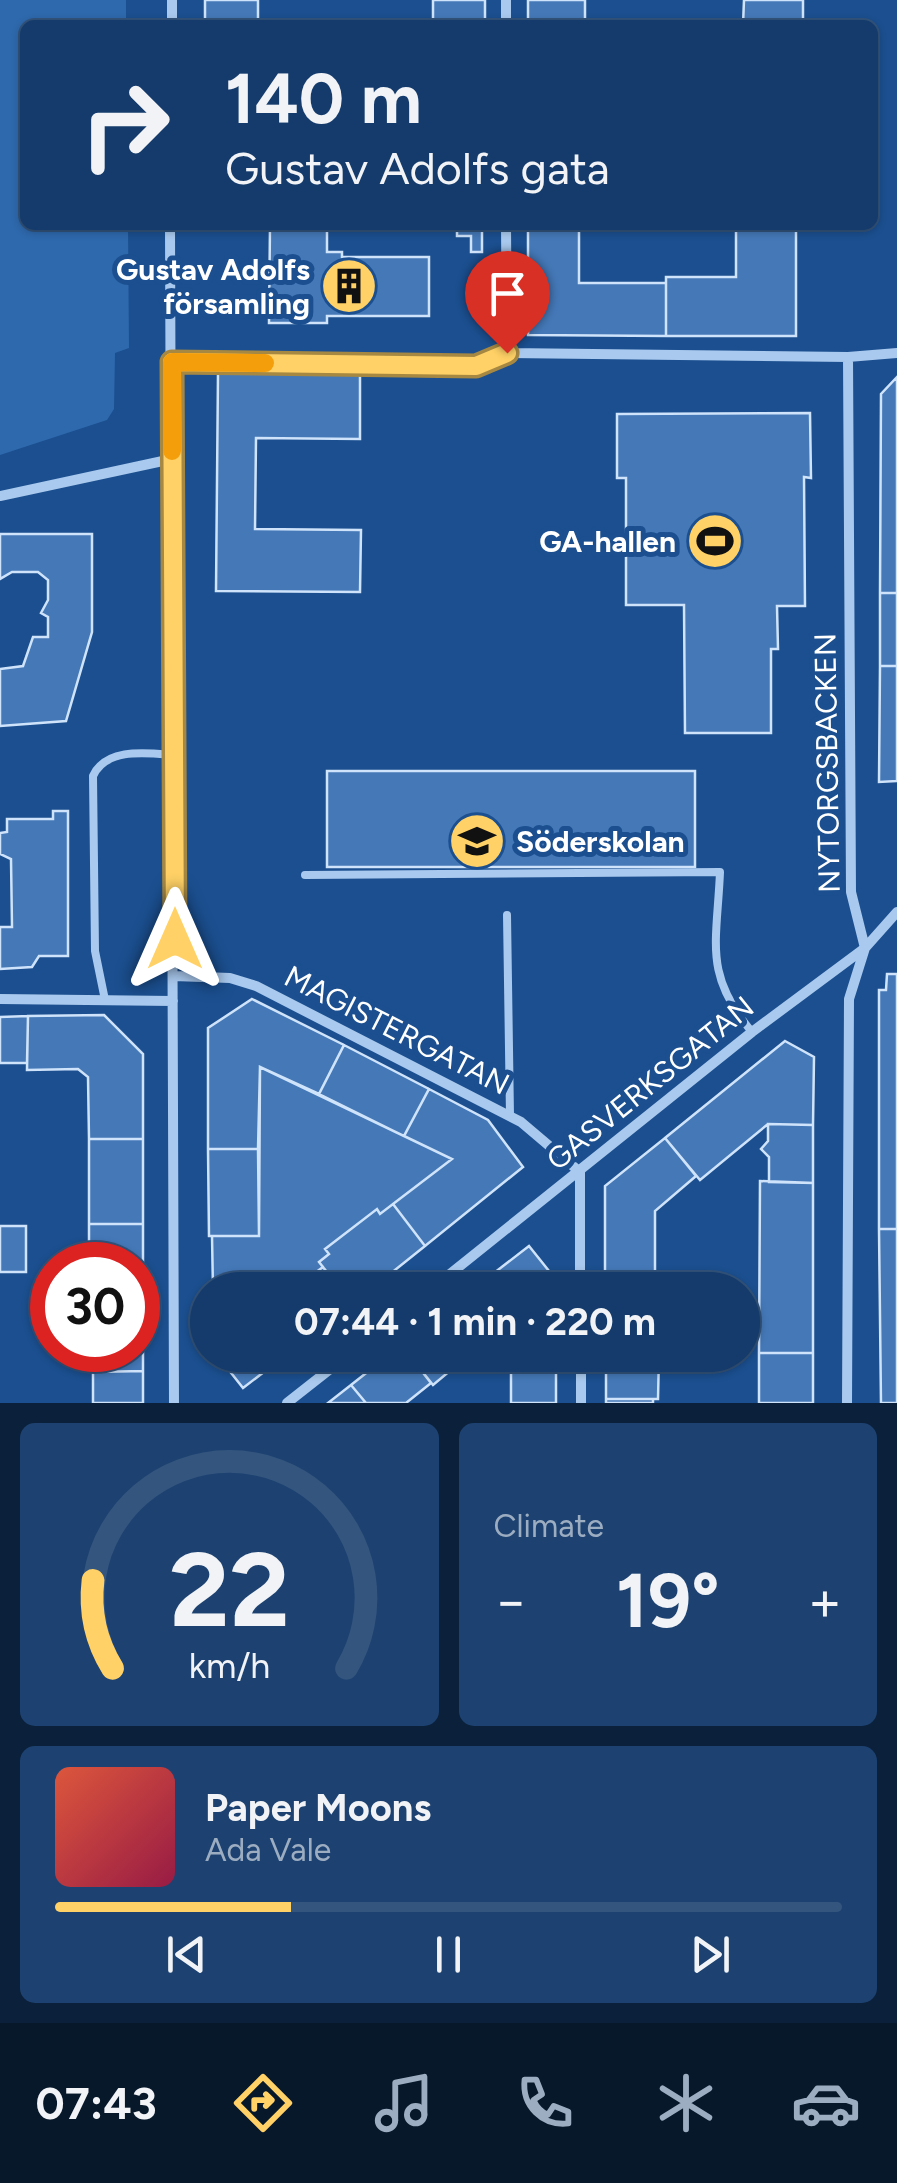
<!DOCTYPE html>
<meta charset="utf-8">
<style>
:root{--surface:#143b6b;--page:#1d4271;--text:#f1f3f6;--muted:#9dadc1;--line:#33557e;--accent:#ffd166}
body{margin:0;font-family:Figtree,sans-serif;background:var(--page);color:var(--text);height:100vh;display:flex;flex-direction:column;font-size:38px;white-space:nowrap}
*{box-sizing:border-box;margin:0}
p{font-size:32px;color:var(--muted)}
.icon{flex:none;width:55px;height:55px;fill:none;stroke:currentColor;stroke-width:2;stroke-linecap:round;stroke-linejoin:round}
.map{position:relative;height:1403px;overflow:hidden}
.drawer{display:flex;flex-direction:column;gap:20px;padding:20px;background:#0b203b;flex:1}
.drawer>*{flex:none}
.banner{position:absolute;left:20px;top:20px;width:858px;height:210px;border-radius:15px;box-shadow:0 2px 8px #0004,0 0 0 2px var(--line);background:#143b6b;color:var(--text);overflow:hidden}
.speed{position:absolute;left:30px;top:1242px;display:flex;gap:20px;font-size:50px;font-weight:700;text-align:center}
.speed>*{display:grid;place-content:center;width:130px;height:130px;border-radius:50%;background:var(--surface);box-shadow:0 2px 8px #0004,0 0 0 2px var(--line);line-height:1}
.speed .limit{border:15px solid #d22;background:#fff;color:#111}
.pin{position:absolute;display:grid;place-items:center;width:85px;height:85px;color:#fff;margin:-102px -42px;border-radius:50% 50% 50% 0;rotate:-45deg;box-shadow:0 0 10px #0007}
.pin .icon{rotate:45deg}
.me{position:absolute;width:110px;margin:-55px;rotate:0deg;stroke-linejoin:round;filter:drop-shadow(0 0 8px #0008)}
.turn{display:flex;align-items:center;gap:35px;height:210px;padding:0 40px;font-size:45px}
.turn .icon{width:130px;height:130px;stroke-width:2.5}
.turn b{display:block;font-size:70px;line-height:85px}
.big{font-size:75px;font-weight:700;line-height:1.1}
.drawer .card{flex:1;display:flex;flex-direction:column;justify-content:center;gap:15px;min-width:0;padding:0 35px;border-radius:15px;background:var(--page)}
.drawer .dial{align-items:center;gap:0}
.dial svg{height:260px;overflow:visible;fill:none;stroke:var(--line);stroke-width:7;stroke-linecap:round;text-anchor:middle}
.dial text{fill:var(--text);stroke:none}
.song{display:flex;align-items:center;gap:30px}
.cover{width:120px;height:120px;border-radius:15px;background:linear-gradient(135deg,hsl(10 70% 55%),hsl(340 70% 35%))}
.played{height:10px;border-radius:5px;background:linear-gradient(90deg,var(--accent) 30%,var(--line) 30%)}
.keys{display:flex;justify-content:space-around;direction:ltr}
.heat{display:flex;justify-content:space-between;align-items:center;font-size:55px;direction:ltr}
.drawer .tiles{flex:1;display:grid;gap:20px;grid-template-columns:1fr 1fr}
.card:last-child{grid-column:span 2}
.trip{position:absolute;left:190px;top:1272px;width:570px;height:100px;border-radius:50px;background:var(--surface);box-shadow:0 2px 8px #0004,0 0 0 2px var(--line);font-weight:700;line-height:100px;text-align:center}
.tab-bar{display:flex;height:160px;justify-content:space-around;align-items:center;background:#08182b;color:var(--muted)}
.tab-bar .icon{width:70px;height:70px}
.tab-bar .selected{color:var(--accent)}
.tab-bar b{font-size:45px;color:var(--text)}
.map>svg:first-child{display:block}
</style>
<div class="map">
<svg width="897" height="1403" viewBox="0 0 897 1403">
<rect width="100%" height="100%" fill="#1b4f8f"/>
<path fill="#2e69ad" d="M 0,0 L 126,0 L 126,25 L 25,25 L 25,225 L 128,225 L 129,348 L 115,353 L 114,409 L 107,420 L 0,455 Z"/>
<path fill="#4478b7" stroke="#cfe3fa" stroke-width="2.5" d="M 205,0 L 258,0 L 258,25 L 205,25 Z
M 433,0 L 485,0 L 485,25 L 433,25 Z
M 528,0 L 585,0 L 585,25 L 528,25 Z
M 744,0 L 803,0 L 803,25 L 743,25 Z
M 270,225 L 327,225 L 327,252 L 342,252 L 342,257 L 429,257 L 429,316 L 327,316 L 327,323 L 269,323 Z
M 457,225 L 482,225 L 482,252 L 471,252 L 471,236 L 457,236 Z
M 528,225 L 579,225 L 579,283 L 666,283 L 666,336 L 528,335 Z
M 736,225 L 796,225 L 796,336 L 666,336 L 666,277 L 736,277 Z
M 218,373 L 360,374 L 360,439 L 256,438 L 255,529 L 361,530 L 360,592 L 216,591 Z
M 897,377 L 897,593 L 880,593 L 881,394 Z
M 810,413 L 811,478 L 804,477 L 805,606 L 777,606 L 778,649 L 771,649 L 771,733 L 685,733 L 684,605 L 626,605 L 626,478 L 617,478 L 617,414 Z
M 0,534 L 92,534 L 92,632 L 66,721 L 0,726 L 0,669 L 23,666 L 33,637 L 48,637 L 48,617 L 41,613 L 48,600 L 48,580 L 38,572 L 12,572 L 0,579 Z
M 880,593 L 897,593 L 897,666 L 880,666 Z
M 880,666 L 897,666 L 897,781 L 879,782 Z
M 327,771 L 695,771 L 695,867 L 327,867 Z
M 53,811 L 68,811 L 68,956 L 39,956 L 32,967 L 0,969 L 0,927 L 12,927 L 11,859 L 0,854 L 0,833 L 7,832 L 7,819 L 53,819 Z
M 887,974 L 897,974 L 897,1229 L 879,1229 L 879,990 L 886,990 Z
M 252,999 L 344,1045 L 319,1094 L 260,1067 L 258,1149 L 208,1149 L 208,1028 Z
M 104,1015 L 143,1054 L 143,1139 L 89,1139 L 88,1077 L 78,1069 L 27,1070 L 28,1016 Z
M 28,1016 L 27,1063 L 0,1063 L 0,1017 Z
M 785,1041 L 814,1057 L 813,1125 L 768,1124 L 700,1180 L 665,1138 Z
M 344,1045 L 429,1089 L 404,1136 L 319,1094 Z
M 260,1067 L 452,1159 L 380,1214 L 377,1209 L 325,1249 L 329,1254 L 319,1262 L 323,1267 L 292,1290 L 213,1290 L 212,1236 L 259,1236 Z
M 429,1089 L 488,1120 L 523,1167 L 425,1246 L 393,1204 L 452,1159 L 404,1136 Z
M 768,1124 L 813,1125 L 813,1183 L 769,1182 L 769,1157 L 761,1149 L 768,1141 Z
M 665,1138 L 696,1176 L 655,1211 L 655,1272 L 605,1273 L 605,1186 Z
M 89,1139 L 143,1139 L 143,1224 L 89,1224 Z
M 208,1149 L 258,1149 L 259,1236 L 209,1236 Z
M 760,1181 L 813,1183 L 813,1353 L 759,1353 Z
M 393,1204 L 425,1246 L 370,1290 L 341,1290 L 319,1262 L 329,1254 L 325,1249 L 377,1209 L 380,1214 Z
M 89,1224 L 143,1224 L 143,1297 L 138,1297 L 138,1265 L 89,1265 Z
M 0,1226 L 26,1226 L 26,1272 L 0,1272 Z
M 879,1229 L 897,1229 L 897,1403 L 881,1403 Z
M 529,1246 L 561,1286 L 556,1290 L 472,1290 Z
M 323,1267 L 341,1290 L 292,1290 Z
M 651,1272 L 650,1290 L 605,1290 L 605,1273 Z
M 138,1297 L 143,1297 L 143,1371 L 93,1372 L 93,1350 L 138,1350 Z
M 759,1353 L 813,1353 L 813,1403 L 759,1403 Z
M 217,1355 L 286,1355 L 243,1388 Z
M 389,1355 L 409,1355 L 431,1383 L 406,1403 L 366,1403 L 351,1385 Z
M 409,1355 L 469,1355 L 433,1385 Z
M 606,1355 L 659,1355 L 658,1399 L 606,1399 Z
M 511,1356 L 556,1356 L 556,1403 L 511,1403 Z
M 143,1371 L 143,1403 L 93,1403 L 93,1372 Z
M 351,1385 L 366,1403 L 328,1403 Z
M 606,1399 L 653,1399 L 653,1403 L 606,1403 Z"/>
<g fill="none" stroke-linecap="round" stroke-linejoin="round">
<path stroke="#a9c9ee" stroke-width="8" d="M 305,875 L 720,872 C 717,943 703,974 752,1032
M 507,915 L 510,1116
M 105,1000 L 95,951 L 93,776 C 106,747 147,753 174,755"/>
<path stroke="#a9c9ee" stroke-width="10" d="M 172,25 L 172,0
M 506,25 L 506,0
M 170,225 L 174,1403
M 506,225 L 507,353
M 172,361 L 475,367 L 507,353 L 848,357 L 897,353
M 0,496 L 172,459
M 174,976 L 230,978 L 256,986 L 521,1122 L 580,1172
M 0,999 L 173,1001
M 580,1172 L 580,1290
M 430,1290 L 752,1032 L 865,948 L 897,912
M 581,1355 L 581,1403
M 287,1403 L 348,1355
M 847,1403 L 849,999 L 865,948 L 851,892 L 848,357"/>
</g>
<g fill="none" stroke-linecap="round" stroke-linejoin="round">
<g stroke="#a68842" stroke-width="25">
<path id="route" d="M 175,939 L 172,362 L 476,366 L 507,353"/>
</g>
<use href="#route" stroke="#ffd166" stroke-width="18"/>
<path stroke="#f59e0b" stroke-width="18" d="M 172,451 L 172,362 L 265,363"/>
</g>
<defs>
<g id="building-disc" transform="scale(2.875)"><circle r="9.5" fill="#ffd166" stroke="#1b4f8f"/><path d="M-4-6H4V6H1V3H-1V6H-4ZM-2.5-4.3h1.7v1.8h-1.7ZM.8-4.3h1.7v1.8H.8ZM-2.5-1h1.7V.8h-1.7ZM.8-1h1.7V.8H.8Z" fill="#111"/></g>
<g id="stadium-disc" transform="scale(2.875)"><circle r="9.5" fill="#ffd166" stroke="#1b4f8f"/><path d="M0-5a6.5 5 0 1 0 0 10a6.5 5 0 1 0 0-10ZM-3.5-1.8h7v3.6h-7Z" fill="#111"/></g>
<g id="school-disc" transform="scale(2.875)"><circle r="9.5" fill="#ffd166" stroke="#1b4f8f"/><path d="M0-5L7-2L0 1L-7-2ZM-4 1L0 2.5L4 1V4Q0 6-4 4Z" fill="#111"/></g>
</defs>
<g fill-rule="evenodd">
<use href="#building-disc" x="349" y="286"/>
<use href="#stadium-disc" x="715" y="541"/>
<use href="#school-disc" x="477" y="841"/>
</g>
<g text-anchor="middle" dominant-baseline="central" stroke-width="10" stroke-linejoin="round" paint-order="stroke">
<g font-size="30" font-weight="bold" fill="#fff" stroke="#1b4f8f" text-anchor="end">
<text x="310" y="269">Gustav Adolfs<tspan x="310" dy="34">församling</tspan></text>
<text x="676" y="541">GA-hallen</text>
<text x="516" y="841" text-anchor="start">Söderskolan</text>
</g>
<g font-size="30" fill="#fff" stroke="#1b4f8f">
<text transform="translate(827 763) rotate(-91)">NYTORGSBACKEN</text>
<text transform="translate(397 1030) rotate(27)">MAGISTERGATAN</text>
<text transform="translate(650 1083) rotate(-39)">GASVERKSGATAN</text>
</g>
</g>
</svg>
<div class="speed"><div class="limit">30</div></div>
<div class="pin" style="left:507px;top:353px;background:#d93025"><svg class="icon" aria-label="arrive" viewBox="0 0 24 24"><path d="M6 21V4h12l-3 4 3 4H6"/></svg></div>
<svg class="me" style="left:175px;top:939px" viewBox="-20 -20 40 40"><path d="M0-17L14 15 0 8-14 15z" fill="#ffd166" stroke="#fff" stroke-width="4"/></svg>
<div class="trip">07:44 · 1 min · 220 m</div>
<div class="banner">
<div class="turn"><svg class="icon" aria-label="right" viewBox="0 0 24 24"><path d="M7 20v-9h11M14 6l5 5-5 5"/></svg><div><b>140 m</b>Gustav Adolfs gata</div></div>
</div>
</div>
<section class="drawer">
<div class="tiles">
<div class="card dial"><svg viewBox="0 0 100 80">
<path d="M14 69A42 42 0 1 1 86 69"/>
<path d="M14 69A42 42 0 0 1 8 42" stroke="#ffd166"/>
<text x="50" y="56" font-size="32" font-weight="700">22</text>
<text x="50" y="72" font-size="11">km/h</text>
</svg></div>
<div class="card"><p>Climate</p>
<div class="heat"><a>−</a><b class="big">19°</b><a>+</a></div>
</div>
<div class="card">
<div class="song"><i class="cover"></i><div><b>Paper Moons</b><p>Ada Vale</p></div></div>
<div class="played"></div>
<div class="keys"><svg class="icon" aria-label="previous" viewBox="0 0 24 24"><path d="M18 5L8 12l10 7zM5 5v14"/></svg><svg class="icon" aria-label="pause" viewBox="0 0 24 24"><path d="M8 5v14M16 5v14"/></svg><svg class="icon" aria-label="next" viewBox="0 0 24 24"><path d="M6 5l10 7-10 7zM19 5v14"/></svg></div>
</div>
</div>
</section>
<nav class="tab-bar">
<b>07:43</b>
<svg class="icon selected" aria-label="directions" viewBox="0 0 24 24"><path d="M12 3l9 9-9 9-9-9zM9 14v-3h6M13 9l2 2-2 2"/></svg>
<svg class="icon" aria-label="music" viewBox="0 0 24 24"><path d="M9 18V5l10-2v13"/><circle cx="6" cy="18" r="3"/><circle cx="16" cy="16" r="3"/></svg>
<svg class="icon" aria-label="phone" viewBox="0 0 24 24"><path d="M5 4h4l2 5-3 2q2 4 5 5l2-3 5 2v4C11 20 4 13 5 4z"/></svg>
<svg class="icon" aria-label="climate" viewBox="0 0 24 24"><path d="M12 3v18M4 7l16 10M4 17L20 7"/></svg>
<svg class="icon" aria-label="car" viewBox="0 0 24 24"><path d="M5 17H2v-5l4-1 3-4h7l3 4 3 1v5h-3M9 17h6M6 11h13"/><circle cx="7" cy="17" r="2"/><circle cx="17" cy="17" r="2"/></svg>
</nav>
